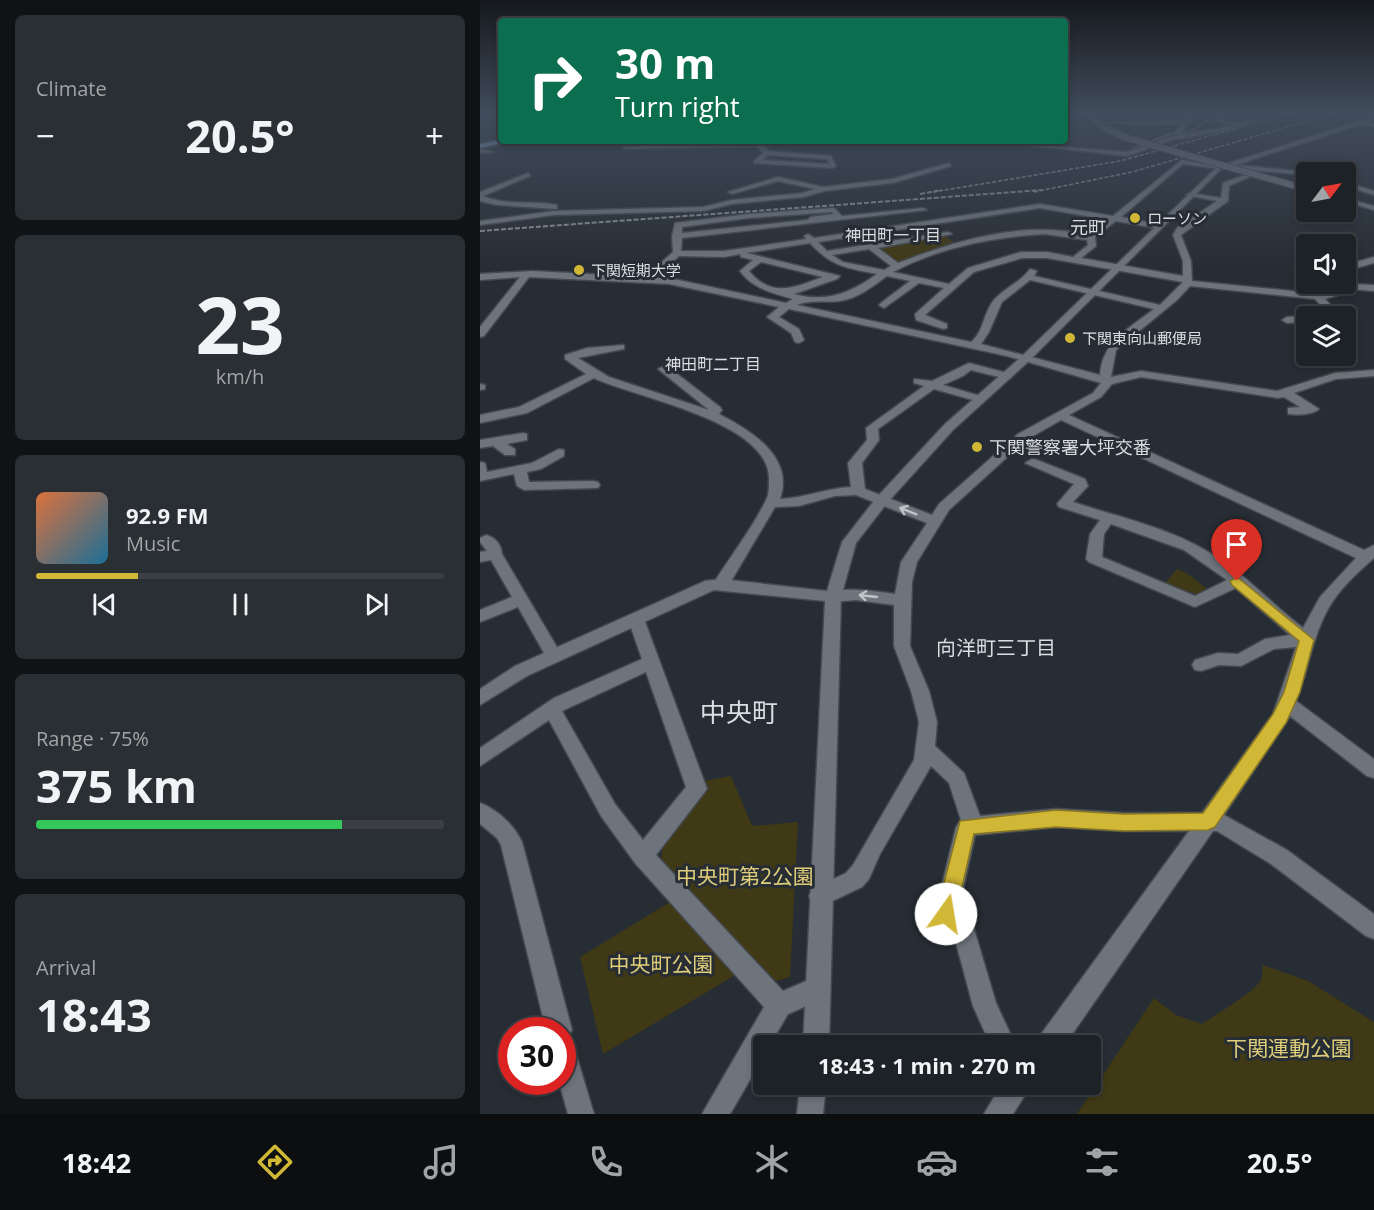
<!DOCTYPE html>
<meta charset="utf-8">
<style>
:root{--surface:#1d2227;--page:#2a2f33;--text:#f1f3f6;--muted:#a0a4a7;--line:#3b3f44;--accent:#d1b736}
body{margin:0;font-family:"Open Sans","Noto Sans JP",sans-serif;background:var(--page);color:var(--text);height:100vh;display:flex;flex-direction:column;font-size:22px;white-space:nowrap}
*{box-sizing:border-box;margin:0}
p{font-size:20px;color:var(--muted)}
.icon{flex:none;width:33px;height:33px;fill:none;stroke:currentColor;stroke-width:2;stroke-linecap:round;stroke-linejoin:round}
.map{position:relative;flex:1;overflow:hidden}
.side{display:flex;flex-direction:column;gap:15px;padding:15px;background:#101315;width:480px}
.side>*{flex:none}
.top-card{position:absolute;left:18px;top:18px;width:570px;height:126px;border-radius:6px;box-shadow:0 3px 9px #0003,0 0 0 2px var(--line);background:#0b6e4f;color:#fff;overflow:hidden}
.needle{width:39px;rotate:58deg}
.buttons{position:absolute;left:816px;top:162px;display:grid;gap:12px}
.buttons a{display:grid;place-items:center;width:60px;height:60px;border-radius:6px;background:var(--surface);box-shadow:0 3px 9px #0003,0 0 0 2px var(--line);font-size:30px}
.speed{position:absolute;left:18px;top:1017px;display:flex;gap:12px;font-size:30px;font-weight:700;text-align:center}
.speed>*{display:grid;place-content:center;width:78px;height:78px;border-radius:50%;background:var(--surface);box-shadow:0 3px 9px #0003,0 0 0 2px var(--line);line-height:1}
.speed .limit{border:9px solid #d22;background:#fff;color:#111}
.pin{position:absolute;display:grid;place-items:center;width:51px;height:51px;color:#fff;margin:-62px -26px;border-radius:50% 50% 50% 0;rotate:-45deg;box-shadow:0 0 6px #0007}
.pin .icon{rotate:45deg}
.me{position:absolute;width:66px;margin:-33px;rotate:13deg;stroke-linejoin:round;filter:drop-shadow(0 0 4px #0008)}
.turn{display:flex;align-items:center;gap:21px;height:126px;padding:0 18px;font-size:27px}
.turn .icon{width:78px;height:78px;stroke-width:2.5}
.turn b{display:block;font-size:42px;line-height:51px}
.big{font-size:45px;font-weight:700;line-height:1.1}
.side .tile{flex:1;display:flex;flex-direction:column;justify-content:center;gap:9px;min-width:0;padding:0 21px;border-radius:9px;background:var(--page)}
.side .dial{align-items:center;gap:0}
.dial b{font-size:78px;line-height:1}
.song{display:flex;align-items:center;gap:18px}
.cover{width:72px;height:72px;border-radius:9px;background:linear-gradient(135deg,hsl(20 70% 55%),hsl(200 70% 35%))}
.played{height:6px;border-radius:3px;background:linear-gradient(90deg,var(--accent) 25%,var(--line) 25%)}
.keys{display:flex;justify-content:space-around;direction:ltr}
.heat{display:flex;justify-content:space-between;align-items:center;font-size:33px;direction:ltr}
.charge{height:9px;border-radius:4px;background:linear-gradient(90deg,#34c759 75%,var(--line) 0)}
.trip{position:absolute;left:273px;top:1035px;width:348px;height:60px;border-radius:6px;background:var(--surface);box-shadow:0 3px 9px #0003,0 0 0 2px var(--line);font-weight:700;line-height:60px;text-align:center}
.dock{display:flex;height:96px;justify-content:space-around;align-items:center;background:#0c0e10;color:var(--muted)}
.dock .icon{width:42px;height:42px}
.dock .selected{color:var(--accent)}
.dock b{font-size:27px;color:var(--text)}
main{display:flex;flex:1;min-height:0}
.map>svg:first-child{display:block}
</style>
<main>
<section class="side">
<div class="tile"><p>Climate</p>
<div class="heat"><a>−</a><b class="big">20.5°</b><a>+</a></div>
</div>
<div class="tile dial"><b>23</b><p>km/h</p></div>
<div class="tile">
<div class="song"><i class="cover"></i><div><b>92.9 FM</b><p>Music</p></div></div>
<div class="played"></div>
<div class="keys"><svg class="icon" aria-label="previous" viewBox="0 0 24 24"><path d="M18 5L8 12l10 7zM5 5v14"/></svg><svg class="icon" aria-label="pause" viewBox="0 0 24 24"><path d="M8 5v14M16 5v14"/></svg><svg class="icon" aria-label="next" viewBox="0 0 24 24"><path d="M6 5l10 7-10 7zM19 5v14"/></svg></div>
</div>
<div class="tile"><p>Range · 75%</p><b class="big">375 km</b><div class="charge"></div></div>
<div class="tile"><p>Arrival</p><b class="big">18:43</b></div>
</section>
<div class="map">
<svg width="894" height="1114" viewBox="0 0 894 1114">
<rect width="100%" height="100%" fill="#272d34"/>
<path fill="#403915" d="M 464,235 L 476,244 L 415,264 L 396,246 Z
M 697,569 L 708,574 L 727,589 L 716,594 L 685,583 Z
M 251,776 L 272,826 L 318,822 L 310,977 L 296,981 L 181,863 L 183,843 L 229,789 L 224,781 Z
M 190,902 L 257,974 L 123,1054 L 100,957 Z
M 783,965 L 828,981 L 894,1022 L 894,1114 L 597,1114 L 674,998 L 696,1015 L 722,1024 C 734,1016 777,990 781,980 C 783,976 782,969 783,965 Z"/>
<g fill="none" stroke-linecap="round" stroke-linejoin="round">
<path stroke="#8a835d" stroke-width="1.5" d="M 654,148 L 689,134 L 710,132 L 739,113"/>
<g stroke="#45494f" stroke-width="3">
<path id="minor" d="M 711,113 L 717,113 L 701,133 L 705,136 L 702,138 L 694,133 L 702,124 L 616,123 L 705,120 Z
M 742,113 L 749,113 L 739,119 L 762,125 L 759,127 L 730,119 Z
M 880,120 L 894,123 L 894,127 L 878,123 Z
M 278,141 L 318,141 L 283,145 L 289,151 L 351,156 L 356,166 L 353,168 L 274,163 L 274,161 L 283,153 L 277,146 L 146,149 L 143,147 ZM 288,155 L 347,159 L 349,164 L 282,160 Z
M 373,141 L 379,141 L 379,144 L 374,145 Z
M 573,141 L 579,141 L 578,147 L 574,147 Z
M 0,149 L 13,152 L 0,153 Z
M 702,160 L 744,167 L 741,169 L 703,164 L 641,217 L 681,225 L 681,229 L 636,221 L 615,237 L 616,246 L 601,258 L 703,276 L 703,261 L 693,235 L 697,228 L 737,201 L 706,195 L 710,193 L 741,198 L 743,183 L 770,173 L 777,166 L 780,168 L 774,175 L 749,186 L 748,201 L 701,235 L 711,261 L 712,281 L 842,294 L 861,288 L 862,284 L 866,284 L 869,264 L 894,257 L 894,263 L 876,268 L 871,284 L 894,285 L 894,291 L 870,289 L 868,292 L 845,299 L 861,316 L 851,316 L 835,299 L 710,286 L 697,300 L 636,350 L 631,377 L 661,371 L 797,391 L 855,373 L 894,370 L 894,376 L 856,379 L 814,393 L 839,409 C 832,415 817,415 808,414 L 808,408 L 820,407 L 804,397 L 798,398 L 661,377 L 632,384 L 621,397 L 589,415 L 884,550 L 894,545 L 894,558 C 877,573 859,589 848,609 C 832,638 828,671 816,701 L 894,759 L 894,778 L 887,776 L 810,716 L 744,815 L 807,850 L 894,914 L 894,939 L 886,936 L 791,864 L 737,831 L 733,831 L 584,1046 L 556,1046 L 559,1037 L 709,831 L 644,831 L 576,827 L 495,835 L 478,911 L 494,929 L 516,1003 L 536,1046 L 511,1046 L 493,1006 L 476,943 L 458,922 L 455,914 L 476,827 L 481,820 L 469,783 L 451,766 L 400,854 L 389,879 L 382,887 L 340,907 L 332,903 L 329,896 L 332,889 L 366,873 L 373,865 L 434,760 L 439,722 L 431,691 L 414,646 L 414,605 L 376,600 L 353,602 L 345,597 C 354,584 400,592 415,594 L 421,562 L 447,523 L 376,495 L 355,496 L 319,506 L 295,507 L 247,588 L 241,589 L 233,584 C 250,557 274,526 287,498 C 289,493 289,486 289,480 C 291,421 155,398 114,378 L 47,413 L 0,423 L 0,415 L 39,407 L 106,374 L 85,359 L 85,355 L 107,348 L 144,345 L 144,349 L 98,358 L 129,377 L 229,410 L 178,369 L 184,366 L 188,367 L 240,407 L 242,410 L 239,414 C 270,430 315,457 300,499 C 325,498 347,488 371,487 L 368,463 L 387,440 L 386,428 L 444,386 L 434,383 L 434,379 L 452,381 L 489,363 L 531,374 L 531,378 L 527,379 L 491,370 L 483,376 L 463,385 L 504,397 L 504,401 L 500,402 L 454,389 L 398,429 L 399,440 L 382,463 L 385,489 L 452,515 L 459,504 L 538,434 L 613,393 L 621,383 L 527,356 L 309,309 L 299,317 L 319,329 L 324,340 L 319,343 L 315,342 L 311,333 L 287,317 L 299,307 L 189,284 L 49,277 L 4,336 L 0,337 L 0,327 L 40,277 L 0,280 L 0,274 L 53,271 L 165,277 L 193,252 L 192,236 L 195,223 L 269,214 L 354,208 L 362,216 L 443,208 L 447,210 L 202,238 L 201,251 L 244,251 L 326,239 L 324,236 L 328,234 L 334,238 L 560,204 L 633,216 ZM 560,208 L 629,220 L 607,235 C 544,220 477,240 418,263 L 398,248 L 472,234 L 468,232 L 347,251 L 338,242 ZM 352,212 L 353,214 L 331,217 L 327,220 L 202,233 L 202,227 L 269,218 ZM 565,234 L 607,240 L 608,245 L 593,257 L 567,252 L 541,252 L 488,268 L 469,284 L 413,272 C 458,248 514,237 565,234 ZM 330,243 C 352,267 367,268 397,274 C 371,293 346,303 314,294 L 357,279 L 360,276 L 267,253 ZM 389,249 L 411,266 L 404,270 L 363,262 L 352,255 ZM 260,254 L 261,257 L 273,260 L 260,271 C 273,289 293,293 313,299 L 306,303 L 189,278 L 175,278 L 199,256 L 244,257 ZM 542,258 L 567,258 L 703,282 L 680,305 L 554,276 L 557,271 L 550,269 C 540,283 524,288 514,300 C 503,313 504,332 491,342 L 317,305 C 331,299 345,303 360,301 C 378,298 392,287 407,276 L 430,281 L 401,303 L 399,305 L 404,308 L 439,283 L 464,288 L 435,314 L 436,320 L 463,329 L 467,328 L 467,324 L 445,315 L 494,272 ZM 281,262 L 343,277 C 315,287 292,299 269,271 ZM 550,280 L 674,309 C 650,328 622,341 620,375 L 501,344 L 509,332 L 522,302 ZM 581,420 L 876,558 L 840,597 L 823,628 C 794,606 769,578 738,558 C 696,529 641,518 593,502 L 608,486 L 605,479 L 557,460 L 552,459 L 545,463 L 594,484 L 577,504 L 579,507 L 620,520 L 610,534 L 606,559 L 609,562 L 715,607 L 756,588 L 810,635 L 785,639 L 758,654 L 738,653 L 715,660 L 712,665 L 715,670 L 721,671 L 739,665 L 761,666 L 794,649 L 816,647 L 793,714 L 722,813 L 644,813 L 576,809 L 500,816 L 484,773 L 455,746 L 457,722 L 449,691 L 430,646 L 432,582 L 437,562 L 469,510 L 546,440 ZM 631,524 L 704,550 L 747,580 L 715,596 L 622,557 L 624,534 Z
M 469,163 L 471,166 L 413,183 L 344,191 L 324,197 L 252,204 L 223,211 L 74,215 L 0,225 L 0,221 L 74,211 L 223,207 L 252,200 L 323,193 L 335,189 L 298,181 L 252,194 L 248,192 L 298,177 L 343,187 L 412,179 Z
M 48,173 L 50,176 L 3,196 C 26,206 52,200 77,205 L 77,209 L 17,205 L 0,201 L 0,192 Z
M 826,316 L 828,316 L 826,322 L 807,323 L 802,320 L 807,317 Z
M 0,384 L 5,385 L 5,389 L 0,390 Z
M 43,433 L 47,434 L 47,440 L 27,444 L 35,449 L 35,455 L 25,455 L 13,446 L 0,448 L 0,440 Z
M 79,449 L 84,450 L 84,456 L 61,469 L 47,472 L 49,482 L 113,481 L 118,482 L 120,485 L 118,488 L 44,490 L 37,486 L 34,474 L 0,481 L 0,462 L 5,463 L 7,472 L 52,463 Z
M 6,535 C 16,538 21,544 22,554 L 78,649 L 76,653 L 64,653 L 38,607 L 0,622 L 0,610 L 32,597 L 11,560 L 0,562 L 0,552 L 7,551 L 0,542 L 0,538 Z
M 156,613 L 162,615 L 164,619 L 227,789 L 176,855 L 303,991 L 338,976 L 347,979 L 350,988 L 347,997 L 308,1014 L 289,1046 L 284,1046 L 284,1056 L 250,1114 L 222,1114 L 284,1007 L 155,863 L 121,816 L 69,720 L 0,766 L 0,748 L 74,698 L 162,659 L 148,619 L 150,615 ZM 166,672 L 206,787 L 163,840 L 135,804 L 82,711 Z
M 522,1084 L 552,1084 L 533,1114 L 504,1114 Z"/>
</g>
<g stroke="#45494f" stroke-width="3">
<path id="tertiary" d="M 604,113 L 609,113 L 626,127 L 621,128 Z
M 796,113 L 803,113 L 740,132 L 692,140 L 648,156 L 507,141 L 647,152 L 689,137 L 739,128 Z
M 894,116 L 894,120 L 756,165 L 828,172 L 826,175 L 747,168 L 741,169 L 549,361 L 473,430 L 407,503 L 376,543 L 361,597 L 349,1046 L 323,1046 L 345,601 L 234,590 L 47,676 L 0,705 L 0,689 L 35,666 L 225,581 L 241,579 L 347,591 L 362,542 L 397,497 L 465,424 L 541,357 L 737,167 Z
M 866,182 L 894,191 L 894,195 L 866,186 Z
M 866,198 L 894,206 L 894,210 L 866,202 Z
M 0,803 C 18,810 34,825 42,842 L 92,1030 L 90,1034 L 114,1114 L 88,1114 L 79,1082 L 82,1082 L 82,1030 L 66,1030 L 21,845 L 17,838 L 0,824 Z
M 320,1084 L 346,1084 L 343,1114 L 317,1114 Z"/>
</g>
<g stroke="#45494f" stroke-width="4">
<path id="trunk" d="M 21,140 L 31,141 L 0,148 L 0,144 Z"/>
</g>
<use href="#minor" fill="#6e747c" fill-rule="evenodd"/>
<use href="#tertiary" fill="#6e747c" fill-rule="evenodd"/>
<use href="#trunk" fill="#87aada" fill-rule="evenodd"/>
<path stroke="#8c9096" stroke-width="1.5" stroke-dasharray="4 2" stroke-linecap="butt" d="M 453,192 L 640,161 L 813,113
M 554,192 L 652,172 L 856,113"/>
<path stroke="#8c9096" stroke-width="2" stroke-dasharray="5 2" stroke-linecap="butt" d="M 440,194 L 462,190
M 0,231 L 562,190"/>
<g stroke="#45494f" stroke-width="8" stroke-linecap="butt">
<path id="tertiary-bridge" d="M 623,127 L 647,138 L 826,189"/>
</g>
<use href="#tertiary-bridge" stroke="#6e747c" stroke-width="6"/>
</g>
<defs><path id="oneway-shaft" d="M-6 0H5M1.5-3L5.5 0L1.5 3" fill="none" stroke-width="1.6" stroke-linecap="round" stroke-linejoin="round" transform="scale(1.5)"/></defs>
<g stroke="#bfc3c8">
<use href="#oneway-shaft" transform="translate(428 511) rotate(-158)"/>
<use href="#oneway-shaft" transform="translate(388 596) rotate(-174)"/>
</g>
<linearGradient id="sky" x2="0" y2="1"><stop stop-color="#15191d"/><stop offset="0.42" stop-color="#414c5c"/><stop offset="1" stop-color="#414c5c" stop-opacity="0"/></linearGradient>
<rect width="894" height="268" fill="url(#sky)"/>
<path fill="#d1b736" stroke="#887723" stroke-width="1.5" d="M 757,577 L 834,640 L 820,692 L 806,723 L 735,827 L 728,830 L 644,831 L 576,827 L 494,834 L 476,914 L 473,921 L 466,924 L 459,921 L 456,914 L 480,821 L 576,810 L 644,814 L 723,813 L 793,714 L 804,692 L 819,641 L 752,585 L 750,581 Z"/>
<g fill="#d1b736" stroke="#272d34" stroke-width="2">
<circle cx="655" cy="218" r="6"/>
<circle cx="99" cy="270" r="6"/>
<circle cx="590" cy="338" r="6"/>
<circle cx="497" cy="447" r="6"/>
</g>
<g text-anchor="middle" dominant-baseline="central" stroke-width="6" stroke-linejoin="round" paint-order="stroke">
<g font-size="15" fill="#dadde2" stroke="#272d34" text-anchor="start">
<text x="667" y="218">ローソン</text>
<text x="111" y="270">下関短期大学</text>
<text x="602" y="338">下関東向山郵便局</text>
</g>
<g font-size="16" fill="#dadde2" stroke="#272d34">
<text x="413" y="235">神田町一丁目</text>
<text x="233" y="364">神田町二丁目</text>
</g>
<g font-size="18" fill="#dadde2" stroke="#272d34">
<text x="608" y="227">元町</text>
</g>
<g font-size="18" fill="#dadde2" stroke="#272d34" text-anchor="start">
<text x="509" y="447">下関警察署大坪交番</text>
</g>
<g font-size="20" fill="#dadde2" stroke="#272d34">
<text x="516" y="647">向洋町三丁目</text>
</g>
<g font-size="21" fill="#dfcd79" stroke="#272d34">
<text x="265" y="876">中央町第2公園</text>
<text x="181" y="964">中央町公園</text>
<text x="809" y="1048">下関運動公園</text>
</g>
<g font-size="26" fill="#dadde2" stroke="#272d34">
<text x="259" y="712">中央町</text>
</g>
</g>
</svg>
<div class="buttons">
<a><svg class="needle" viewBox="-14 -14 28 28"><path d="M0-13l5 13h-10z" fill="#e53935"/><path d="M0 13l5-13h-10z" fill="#a0a4a7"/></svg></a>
<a><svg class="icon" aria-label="sound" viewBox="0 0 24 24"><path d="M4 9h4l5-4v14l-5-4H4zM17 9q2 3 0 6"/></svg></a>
<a><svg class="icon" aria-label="layers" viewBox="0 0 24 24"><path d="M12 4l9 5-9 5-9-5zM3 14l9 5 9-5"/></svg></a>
</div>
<div class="speed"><div class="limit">30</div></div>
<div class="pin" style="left:757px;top:581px;background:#d93025"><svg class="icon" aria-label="arrive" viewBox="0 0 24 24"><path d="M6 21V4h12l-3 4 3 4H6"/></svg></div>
<svg class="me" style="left:466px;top:914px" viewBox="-20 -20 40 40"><circle r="19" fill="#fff"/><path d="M0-13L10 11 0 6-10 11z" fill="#d1b736"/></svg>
<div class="trip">18:43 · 1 min · 270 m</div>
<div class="top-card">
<div class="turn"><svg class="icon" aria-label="right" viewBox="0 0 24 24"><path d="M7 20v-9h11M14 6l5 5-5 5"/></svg><div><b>30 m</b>Turn right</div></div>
</div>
</div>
</main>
<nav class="dock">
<b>18:42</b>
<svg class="icon selected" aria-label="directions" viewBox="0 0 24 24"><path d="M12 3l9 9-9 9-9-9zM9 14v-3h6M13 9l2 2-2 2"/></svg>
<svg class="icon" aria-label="music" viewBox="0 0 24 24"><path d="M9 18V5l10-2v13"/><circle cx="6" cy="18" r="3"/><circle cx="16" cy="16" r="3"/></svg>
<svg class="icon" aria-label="phone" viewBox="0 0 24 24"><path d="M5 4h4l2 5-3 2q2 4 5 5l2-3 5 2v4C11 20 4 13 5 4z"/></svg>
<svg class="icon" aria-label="climate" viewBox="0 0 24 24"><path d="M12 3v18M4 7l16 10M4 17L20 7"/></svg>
<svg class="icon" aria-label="car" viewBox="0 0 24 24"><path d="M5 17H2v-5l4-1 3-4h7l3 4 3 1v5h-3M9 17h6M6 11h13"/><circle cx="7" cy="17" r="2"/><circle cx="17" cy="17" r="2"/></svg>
<svg class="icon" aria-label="filters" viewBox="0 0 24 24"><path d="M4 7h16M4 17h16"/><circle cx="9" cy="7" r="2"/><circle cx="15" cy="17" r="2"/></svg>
<b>20.5°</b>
</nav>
